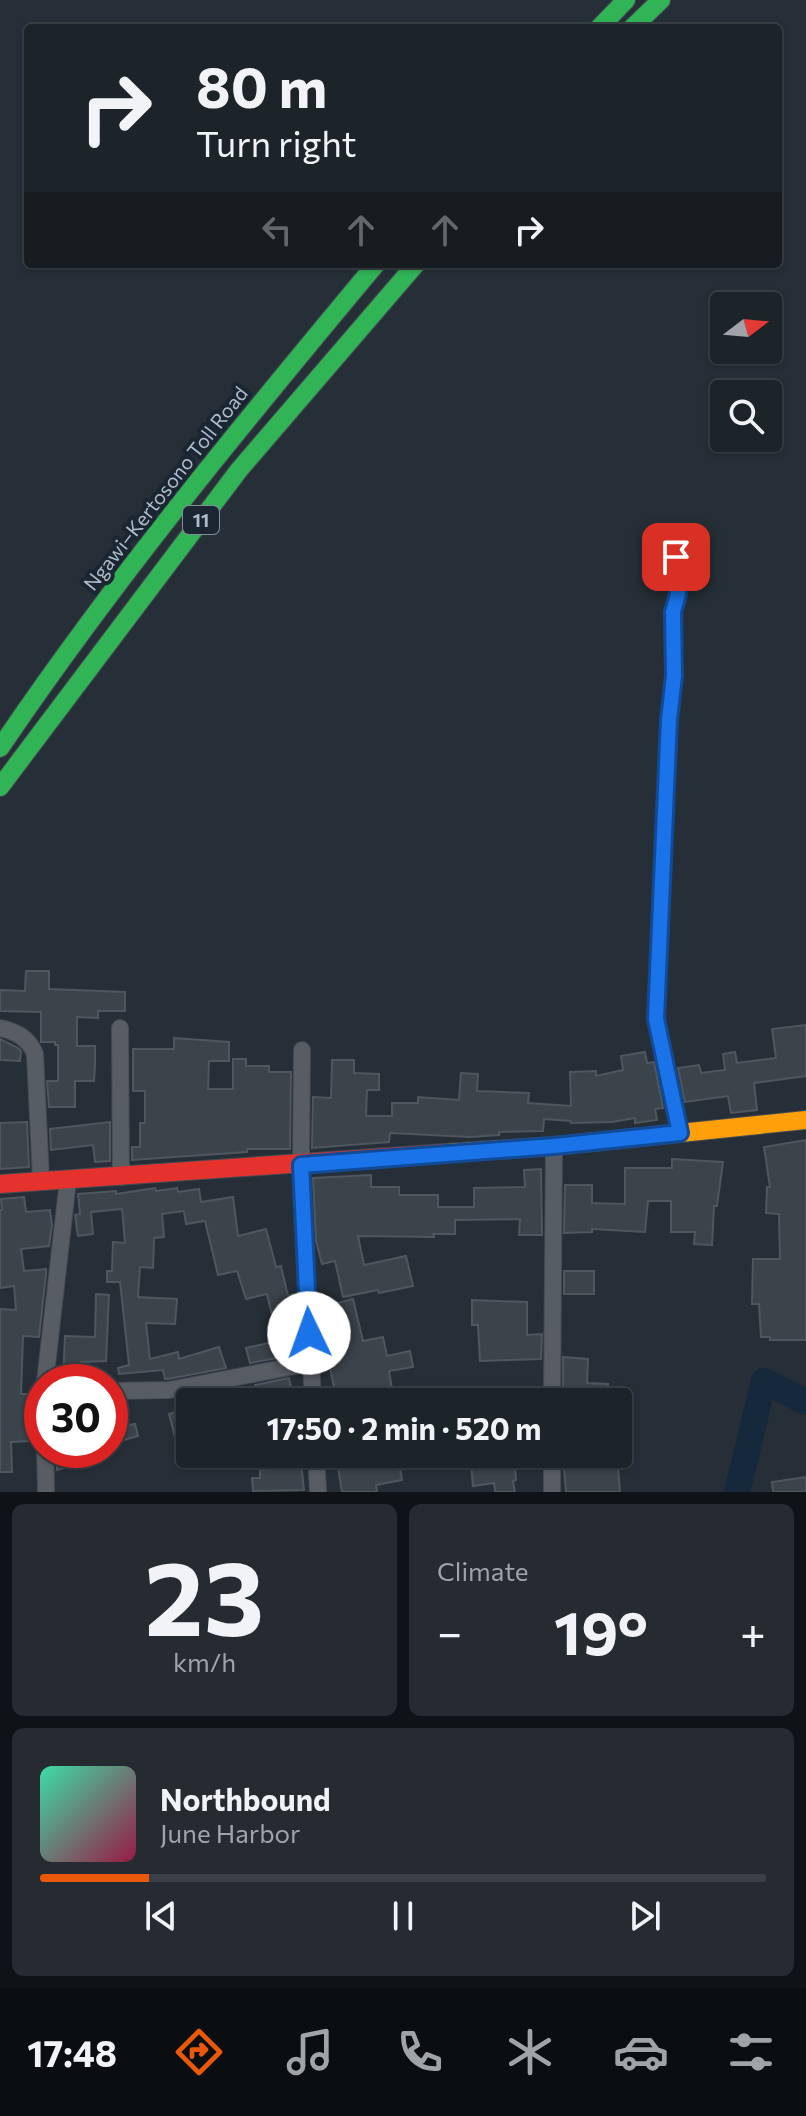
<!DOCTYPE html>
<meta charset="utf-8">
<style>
:root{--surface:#1c2329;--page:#252b31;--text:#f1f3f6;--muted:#a0a4a8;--line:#3a4046;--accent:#ea580c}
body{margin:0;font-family:Commissioner,sans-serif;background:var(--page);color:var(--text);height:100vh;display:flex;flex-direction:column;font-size:30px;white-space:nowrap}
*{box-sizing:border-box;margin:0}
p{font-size:26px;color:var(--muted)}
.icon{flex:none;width:44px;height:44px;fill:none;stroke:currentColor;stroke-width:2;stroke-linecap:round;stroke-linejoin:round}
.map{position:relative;height:1492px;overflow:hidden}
.details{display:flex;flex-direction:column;gap:12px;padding:12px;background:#0f1317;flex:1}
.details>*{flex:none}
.banner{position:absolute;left:24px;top:24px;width:758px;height:244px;border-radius:8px;box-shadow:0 2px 6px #0004,0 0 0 2px var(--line);background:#1c2329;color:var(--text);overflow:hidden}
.needle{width:52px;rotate:74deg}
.fabs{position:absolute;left:710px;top:292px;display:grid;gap:16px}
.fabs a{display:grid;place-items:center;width:72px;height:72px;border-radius:8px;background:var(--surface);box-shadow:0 2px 6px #0004,0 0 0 2px var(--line);font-size:40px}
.speed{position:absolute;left:24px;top:1364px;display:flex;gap:16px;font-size:40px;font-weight:700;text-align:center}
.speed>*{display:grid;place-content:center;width:104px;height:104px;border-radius:50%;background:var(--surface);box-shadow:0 2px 6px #0004,0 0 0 2px var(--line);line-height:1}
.speed .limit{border:12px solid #d22;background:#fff;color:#111}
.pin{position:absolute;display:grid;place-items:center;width:68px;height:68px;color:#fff;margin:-34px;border-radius:16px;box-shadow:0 4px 12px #0006}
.me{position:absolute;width:88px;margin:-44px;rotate:357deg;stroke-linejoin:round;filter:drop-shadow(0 0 6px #0008)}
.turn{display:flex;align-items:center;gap:28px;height:168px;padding:0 40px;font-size:36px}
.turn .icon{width:104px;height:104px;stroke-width:2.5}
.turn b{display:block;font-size:56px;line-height:68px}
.lanes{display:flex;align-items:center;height:76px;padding:0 40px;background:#0003;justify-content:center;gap:40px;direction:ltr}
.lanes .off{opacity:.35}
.big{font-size:60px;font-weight:700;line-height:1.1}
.details .widget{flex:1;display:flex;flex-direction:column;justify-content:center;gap:12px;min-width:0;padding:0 28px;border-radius:12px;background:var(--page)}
.details .dial{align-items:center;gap:0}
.dial b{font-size:104px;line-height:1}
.song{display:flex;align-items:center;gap:24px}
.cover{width:96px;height:96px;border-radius:12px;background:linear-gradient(135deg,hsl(160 70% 55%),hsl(340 70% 35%))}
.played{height:8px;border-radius:4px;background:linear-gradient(90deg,var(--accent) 15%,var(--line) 15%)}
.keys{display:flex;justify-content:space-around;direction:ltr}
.heat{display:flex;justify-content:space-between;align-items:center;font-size:44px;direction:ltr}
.details .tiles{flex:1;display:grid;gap:12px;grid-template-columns:1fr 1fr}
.widget:last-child{grid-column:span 2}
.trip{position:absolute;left:176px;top:1388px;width:456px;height:80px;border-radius:8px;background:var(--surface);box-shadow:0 2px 6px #0004,0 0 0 2px var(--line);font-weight:700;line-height:80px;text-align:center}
.tab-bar{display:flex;height:128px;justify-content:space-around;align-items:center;background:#0b0e10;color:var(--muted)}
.tab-bar .icon{width:56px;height:56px}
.tab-bar .active{color:var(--accent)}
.tab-bar b{font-size:36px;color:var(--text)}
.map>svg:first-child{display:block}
</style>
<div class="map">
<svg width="806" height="1492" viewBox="0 0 806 1492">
<rect width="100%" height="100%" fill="#262f37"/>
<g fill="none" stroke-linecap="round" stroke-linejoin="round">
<path stroke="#15283c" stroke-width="26" d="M 737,1492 L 764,1381 L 806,1402"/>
</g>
<path fill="#3b434b" stroke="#4f565f" stroke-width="2" d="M 26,971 L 49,971 L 49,989 L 125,992 L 125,1011 L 98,1011 L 98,1018 L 77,1017 L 77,1046 L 95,1046 L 95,1065 L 94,1081 L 75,1081 L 75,1107 L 49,1107 L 47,1081 L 58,1081 L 58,1045 L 55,1045 L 55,1042 L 41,1042 L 41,1012 L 0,1011 L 0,990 L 25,991 Z
M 806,1025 L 806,1076 L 754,1083 L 757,1110 L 731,1113 L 728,1096 L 685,1102 L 678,1068 L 699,1065 L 701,1073 L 725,1070 L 723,1054 L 735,1052 L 737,1063 L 776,1058 L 772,1029 Z
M 174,1038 L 229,1042 L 229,1061 L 209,1061 L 208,1089 L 233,1089 L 233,1059 L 246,1059 L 246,1066 L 269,1066 L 269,1072 L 291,1072 L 290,1149 L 247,1149 L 247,1152 L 132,1160 L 132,1147 L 140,1147 L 140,1123 L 145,1123 L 145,1091 L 133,1091 L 133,1049 L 174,1049 Z
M 0,1039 L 18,1048 L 21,1051 L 20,1061 L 0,1060 Z
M 645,1052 L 647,1063 L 654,1062 L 663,1108 L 655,1109 L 657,1120 L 635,1123 L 635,1118 L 612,1122 L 571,1123 L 571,1121 L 544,1119 L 543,1131 L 499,1132 L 499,1135 L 470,1137 L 390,1133 L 389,1142 L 312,1148 L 313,1097 L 331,1098 L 332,1060 L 354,1060 L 354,1073 L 379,1074 L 379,1090 L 367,1090 L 366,1116 L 392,1116 L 392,1103 L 418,1103 L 418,1097 L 459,1100 L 461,1073 L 478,1074 L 477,1091 L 529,1093 L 528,1103 L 571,1106 L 570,1072 L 596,1071 L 596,1076 L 623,1070 L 621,1056 Z
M 27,1122 L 29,1167 L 0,1169 L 0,1123 Z
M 110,1122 L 110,1161 L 95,1162 L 93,1145 L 51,1150 L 50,1129 Z
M 806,1140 L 806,1340 L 770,1340 L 770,1337 L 761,1337 L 759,1304 L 752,1304 L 753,1259 L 780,1259 L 779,1214 L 766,1213 L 767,1187 L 770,1187 L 764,1147 Z
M 672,1159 L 723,1162 L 717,1206 L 714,1206 L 712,1245 L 694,1244 L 695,1232 L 671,1232 L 671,1201 L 648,1201 L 645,1232 L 592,1229 L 592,1232 L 564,1233 L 565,1185 L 592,1185 L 592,1203 L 625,1204 L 625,1168 L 672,1168 Z
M 541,1169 L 542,1235 L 519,1235 L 520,1219 L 455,1220 L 455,1234 L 433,1234 L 434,1237 L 358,1236 L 364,1265 L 406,1256 L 413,1286 L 379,1293 L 378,1290 L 343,1297 L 335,1261 L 322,1264 L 316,1241 L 313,1178 L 371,1175 L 371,1187 L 399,1187 L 399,1195 L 438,1195 L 438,1207 L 474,1207 L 474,1188 L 525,1187 L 524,1170 Z
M 155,1188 L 156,1191 L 177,1188 L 178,1192 L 199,1189 L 201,1202 L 233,1197 L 238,1236 L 266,1229 L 276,1267 L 281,1266 L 288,1296 L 293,1294 L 298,1314 L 273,1320 L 267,1294 L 246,1299 L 237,1271 L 218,1275 L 205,1221 L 186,1224 L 184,1211 L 162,1214 L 164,1237 L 154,1238 L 153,1268 L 140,1267 L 138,1297 L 177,1299 L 175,1324 L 146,1323 L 150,1359 L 178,1352 L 179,1359 L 219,1347 L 226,1368 L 168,1379 L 165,1379 L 163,1370 L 119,1374 L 118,1368 L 129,1365 L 120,1282 L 107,1282 L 107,1271 L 112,1271 L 113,1242 L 125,1243 L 122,1209 L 91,1212 L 93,1234 L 78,1236 L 75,1215 L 80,1214 L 78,1194 L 116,1191 L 116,1194 Z
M 24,1197 L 26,1212 L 50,1210 L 52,1225 L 49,1246 L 21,1249 L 24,1271 L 46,1269 L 46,1274 L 39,1337 L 23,1336 L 21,1394 L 32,1394 L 30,1441 L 11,1442 L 12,1472 L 0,1472 L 0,1309 L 16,1310 L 14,1286 L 0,1288 L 0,1210 L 2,1210 L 1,1199 Z
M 564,1271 L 594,1271 L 594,1294 L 564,1294 Z
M 96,1294 L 109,1295 L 106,1361 L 81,1362 L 80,1382 L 63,1382 L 65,1336 L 95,1337 Z
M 353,1299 L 363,1341 L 383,1337 L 387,1356 L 410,1351 L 413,1367 L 389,1371 L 394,1402 L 337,1402 L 330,1368 L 326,1369 L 322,1349 L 326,1349 L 319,1308 Z
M 472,1300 L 527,1302 L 527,1335 L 542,1334 L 541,1359 L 480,1361 L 478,1325 L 472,1325 Z
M 290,1338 L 294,1355 L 250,1363 L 246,1348 Z
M 563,1357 L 588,1359 L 587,1383 L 608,1384 L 607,1402 L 569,1402 L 569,1398 L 563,1398 Z
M 289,1378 L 293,1396 L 284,1398 L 285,1402 L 259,1402 L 255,1385 Z
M 516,1391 L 541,1392 L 541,1402 L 516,1402 Z
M 116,1405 L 120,1427 L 135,1424 L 138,1436 L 110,1444 L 110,1406 Z
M 190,1408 L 190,1442 L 177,1445 L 169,1414 Z
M 56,1450 L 89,1450 L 91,1460 L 57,1470 Z
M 300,1454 L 304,1490 L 253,1491 L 252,1478 L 260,1478 L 260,1470 L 276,1469 L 275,1456 Z
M 328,1454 L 392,1454 L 394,1463 L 399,1462 L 402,1480 L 376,1485 L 377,1492 L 342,1492 L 338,1467 L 330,1468 Z
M 470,1454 L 514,1454 L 516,1480 L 513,1481 L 515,1492 L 495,1492 L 494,1483 L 473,1486 Z
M 578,1454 L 617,1454 L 620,1492 L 566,1492 L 563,1458 L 578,1457 Z
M 806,1477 L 806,1492 L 773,1492 L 772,1482 Z"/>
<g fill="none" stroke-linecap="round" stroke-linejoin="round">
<g stroke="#444b53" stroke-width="18">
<path id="street" d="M 676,557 L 678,594 L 673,612 L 674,676 L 669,720 L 656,1019 L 680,1133
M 0,1028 C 16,1031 29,1038 35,1054 L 41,1180
M 120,1028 L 121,1177
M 302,1050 L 301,1165 L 313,1402
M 45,1382 L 68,1180
M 110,1391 L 169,1390 L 310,1363
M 552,1402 L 554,1146
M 45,1450 L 46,1489
M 316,1454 L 318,1492
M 552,1492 L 552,1454"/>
</g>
<g stroke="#444b53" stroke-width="20">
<path id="fast" d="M 599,28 L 626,0
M 632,28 L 661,0
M 0,748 C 115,578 245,421 376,264
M 0,787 L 239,470 L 416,264"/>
</g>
<g stroke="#444b53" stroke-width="20">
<path id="slow" d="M 447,1153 L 554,1146 L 806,1120"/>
</g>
<g stroke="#444b53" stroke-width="20">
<path id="jam" d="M 0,1184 L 447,1153"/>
</g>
<use href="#street" stroke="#585d64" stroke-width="16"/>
<use href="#fast" stroke="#30b455" stroke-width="18"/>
<use href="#slow" stroke="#ff9f0a" stroke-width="18"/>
<use href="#jam" stroke="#e5322d" stroke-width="18"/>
</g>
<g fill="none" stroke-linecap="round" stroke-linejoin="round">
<g stroke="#114b97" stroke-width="20">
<path id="route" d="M 309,1333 L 301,1165 L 554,1146 L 680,1133 L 656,1019 L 669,720 L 674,676 L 673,612 L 678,594 L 676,557"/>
</g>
<use href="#route" stroke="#1a73e8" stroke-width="14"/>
</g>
<g text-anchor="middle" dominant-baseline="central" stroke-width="8" stroke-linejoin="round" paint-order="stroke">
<rect fill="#1a2632" stroke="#838e9c" stroke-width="2" x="183" y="506" width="36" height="28" rx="6"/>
<g font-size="18" font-weight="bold" fill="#b0bbc9">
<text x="201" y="520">11</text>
</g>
<g font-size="20" fill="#b0bbc9" stroke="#1a2632">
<text transform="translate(165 488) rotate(-52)">Ngawi–Kertosono Toll Road</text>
</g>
</g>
</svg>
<div class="fabs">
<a><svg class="needle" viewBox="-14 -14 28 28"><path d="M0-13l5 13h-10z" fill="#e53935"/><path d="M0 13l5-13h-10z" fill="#a0a4a8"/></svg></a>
<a><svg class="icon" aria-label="search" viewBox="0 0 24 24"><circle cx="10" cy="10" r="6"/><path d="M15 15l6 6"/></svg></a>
</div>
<div class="speed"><div class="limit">30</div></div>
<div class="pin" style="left:676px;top:557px;background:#d93025"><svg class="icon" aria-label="arrive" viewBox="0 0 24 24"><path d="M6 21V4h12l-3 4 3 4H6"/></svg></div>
<svg class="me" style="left:309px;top:1333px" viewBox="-20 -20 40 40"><circle r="19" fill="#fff"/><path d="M0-13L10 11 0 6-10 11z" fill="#1a73e8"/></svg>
<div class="trip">17:50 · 2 min · 520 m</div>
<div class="banner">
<div class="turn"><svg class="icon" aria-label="right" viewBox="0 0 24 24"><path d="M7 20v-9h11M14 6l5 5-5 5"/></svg><div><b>80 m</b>Turn right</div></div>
<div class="lanes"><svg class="icon off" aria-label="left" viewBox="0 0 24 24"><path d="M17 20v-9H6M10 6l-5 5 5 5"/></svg><svg class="icon off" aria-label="ahead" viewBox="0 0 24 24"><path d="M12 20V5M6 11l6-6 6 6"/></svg><svg class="icon off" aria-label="ahead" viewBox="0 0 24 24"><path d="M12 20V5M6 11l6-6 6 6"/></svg><svg class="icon" aria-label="right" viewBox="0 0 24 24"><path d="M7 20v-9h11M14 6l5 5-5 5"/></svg></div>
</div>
</div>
<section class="details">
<div class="tiles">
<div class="widget dial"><b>23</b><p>km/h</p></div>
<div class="widget"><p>Climate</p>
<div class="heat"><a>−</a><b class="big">19°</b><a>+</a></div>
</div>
<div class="widget">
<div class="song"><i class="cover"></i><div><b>Northbound</b><p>June Harbor</p></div></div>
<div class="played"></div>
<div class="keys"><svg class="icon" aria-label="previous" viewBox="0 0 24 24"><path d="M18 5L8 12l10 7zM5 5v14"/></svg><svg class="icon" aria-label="pause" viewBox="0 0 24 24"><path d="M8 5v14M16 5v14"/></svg><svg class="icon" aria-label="next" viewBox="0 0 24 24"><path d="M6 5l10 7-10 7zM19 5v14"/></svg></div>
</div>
</div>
</section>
<nav class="tab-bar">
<b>17:48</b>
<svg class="icon active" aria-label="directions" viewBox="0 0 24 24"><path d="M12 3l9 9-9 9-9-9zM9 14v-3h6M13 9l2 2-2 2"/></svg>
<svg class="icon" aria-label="music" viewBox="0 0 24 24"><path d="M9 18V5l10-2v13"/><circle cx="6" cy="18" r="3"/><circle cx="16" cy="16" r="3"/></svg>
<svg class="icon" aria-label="phone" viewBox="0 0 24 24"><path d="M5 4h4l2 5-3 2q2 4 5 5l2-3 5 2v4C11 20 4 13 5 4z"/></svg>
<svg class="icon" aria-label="climate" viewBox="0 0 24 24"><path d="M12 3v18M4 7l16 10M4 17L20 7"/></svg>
<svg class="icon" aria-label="car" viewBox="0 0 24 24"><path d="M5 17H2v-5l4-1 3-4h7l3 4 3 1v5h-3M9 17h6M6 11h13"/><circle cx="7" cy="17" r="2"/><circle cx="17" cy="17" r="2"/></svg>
<svg class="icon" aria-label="filters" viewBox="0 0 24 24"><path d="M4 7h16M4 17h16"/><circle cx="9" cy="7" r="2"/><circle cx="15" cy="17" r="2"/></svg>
</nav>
